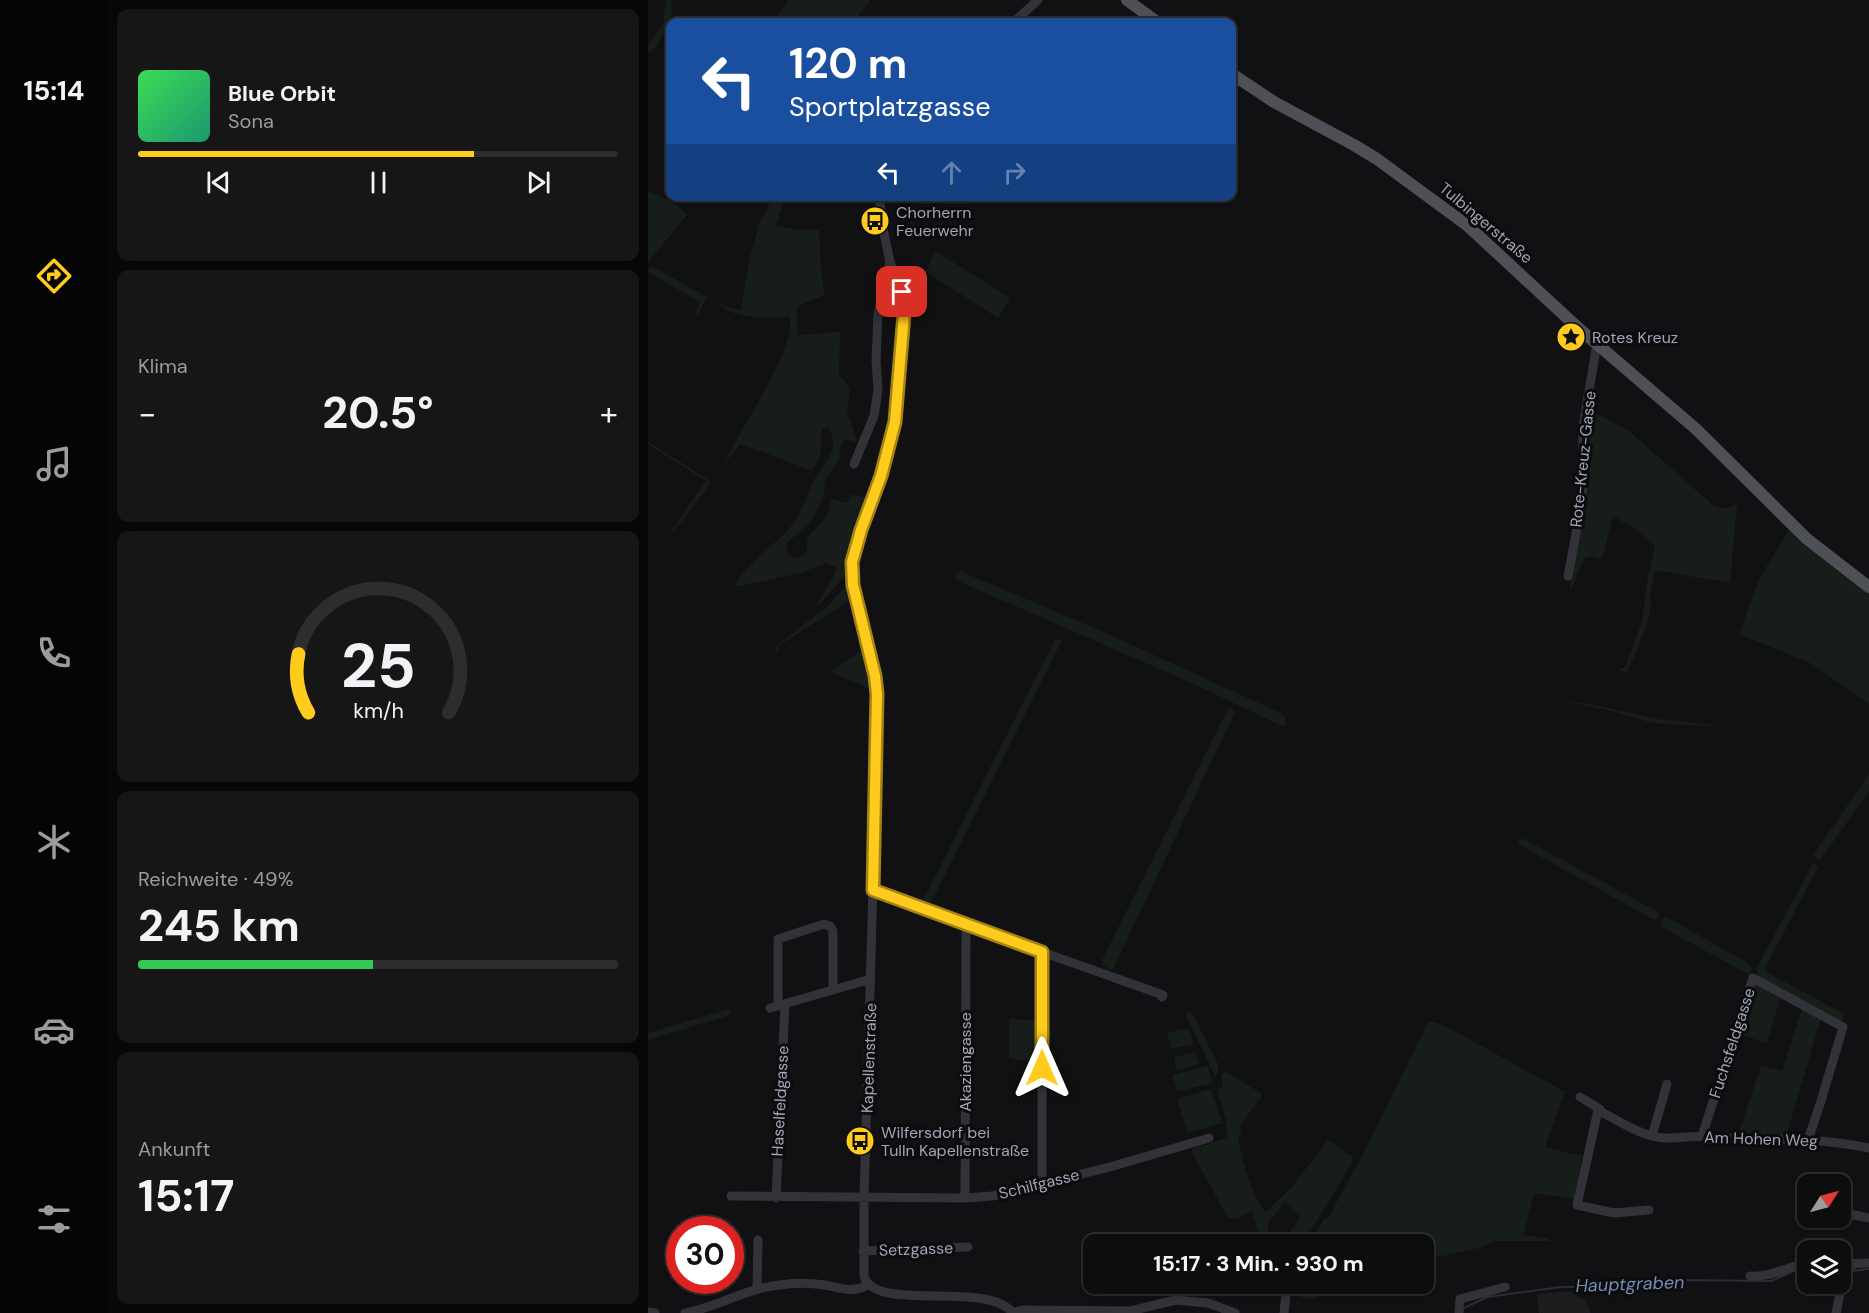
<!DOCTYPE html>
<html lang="de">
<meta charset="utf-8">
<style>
:root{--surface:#0d0d0e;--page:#161617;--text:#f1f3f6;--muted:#9a9c9e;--line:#2d2d2e;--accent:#ffcb1d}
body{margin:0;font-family:"DM Sans",sans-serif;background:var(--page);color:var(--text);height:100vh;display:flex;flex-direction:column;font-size:22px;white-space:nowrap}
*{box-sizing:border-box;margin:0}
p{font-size:20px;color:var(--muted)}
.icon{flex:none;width:33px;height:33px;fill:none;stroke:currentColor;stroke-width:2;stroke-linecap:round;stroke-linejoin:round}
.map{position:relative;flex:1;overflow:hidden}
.panel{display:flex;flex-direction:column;gap:9px;padding:9px;background:#070708;width:540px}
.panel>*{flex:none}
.top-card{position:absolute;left:18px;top:18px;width:570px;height:183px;border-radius:12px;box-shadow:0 2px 4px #0004,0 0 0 2px var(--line);background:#1a4fa0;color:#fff;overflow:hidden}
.needle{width:39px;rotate:54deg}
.buttons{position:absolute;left:1149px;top:1174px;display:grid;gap:12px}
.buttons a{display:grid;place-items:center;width:54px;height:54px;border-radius:12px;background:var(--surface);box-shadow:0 2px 4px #0004,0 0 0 2px var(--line);font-size:30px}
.speed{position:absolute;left:18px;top:1216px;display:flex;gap:12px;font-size:30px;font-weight:700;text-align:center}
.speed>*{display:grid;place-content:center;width:78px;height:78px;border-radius:50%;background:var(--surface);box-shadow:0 2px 4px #0004,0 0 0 2px var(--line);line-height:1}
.speed .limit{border:9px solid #d22;background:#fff;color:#111}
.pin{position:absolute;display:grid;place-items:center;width:51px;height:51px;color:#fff;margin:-26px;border-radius:12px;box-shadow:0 3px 9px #0006}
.me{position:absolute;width:66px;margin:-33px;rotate:0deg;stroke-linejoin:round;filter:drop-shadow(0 0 4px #0008)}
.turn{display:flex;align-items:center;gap:21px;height:126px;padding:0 24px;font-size:27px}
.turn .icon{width:78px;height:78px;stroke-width:2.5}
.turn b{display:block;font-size:42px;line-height:51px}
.lanes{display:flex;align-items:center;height:57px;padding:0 24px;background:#0003;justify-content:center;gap:30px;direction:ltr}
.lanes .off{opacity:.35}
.big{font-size:45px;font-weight:700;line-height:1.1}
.panel .widget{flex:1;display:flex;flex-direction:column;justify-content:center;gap:9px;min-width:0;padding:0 21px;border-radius:12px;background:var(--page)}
.panel .dial{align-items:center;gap:0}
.dial svg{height:156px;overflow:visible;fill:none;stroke:var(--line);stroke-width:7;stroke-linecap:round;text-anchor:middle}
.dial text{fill:var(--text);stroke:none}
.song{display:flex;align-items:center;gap:18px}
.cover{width:72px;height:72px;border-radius:9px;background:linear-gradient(135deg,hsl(130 70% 55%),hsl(160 70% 35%))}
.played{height:6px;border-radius:3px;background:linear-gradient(90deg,var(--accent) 70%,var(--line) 70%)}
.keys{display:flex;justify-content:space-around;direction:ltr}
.heat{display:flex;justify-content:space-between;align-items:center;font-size:33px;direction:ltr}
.charge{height:9px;border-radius:4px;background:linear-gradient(90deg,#34c759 49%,var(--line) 0)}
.trip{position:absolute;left:435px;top:1234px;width:351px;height:60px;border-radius:12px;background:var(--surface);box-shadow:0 2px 4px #0004,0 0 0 2px var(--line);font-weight:700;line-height:60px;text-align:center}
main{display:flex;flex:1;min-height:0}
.tabs{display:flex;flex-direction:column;width:108px;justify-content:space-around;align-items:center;background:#050506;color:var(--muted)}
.tabs .icon{width:42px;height:42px}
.tabs .current{color:var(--accent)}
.tabs b{font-size:27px;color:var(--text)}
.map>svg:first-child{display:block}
</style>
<main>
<nav class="tabs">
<b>15:14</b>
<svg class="icon current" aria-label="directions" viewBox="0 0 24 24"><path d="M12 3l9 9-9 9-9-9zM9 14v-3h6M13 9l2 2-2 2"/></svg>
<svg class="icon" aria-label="music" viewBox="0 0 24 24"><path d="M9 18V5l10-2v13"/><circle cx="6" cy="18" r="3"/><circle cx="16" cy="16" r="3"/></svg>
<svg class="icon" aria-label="phone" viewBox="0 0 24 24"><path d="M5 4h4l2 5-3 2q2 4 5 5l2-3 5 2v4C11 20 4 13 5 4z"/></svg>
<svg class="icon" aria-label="climate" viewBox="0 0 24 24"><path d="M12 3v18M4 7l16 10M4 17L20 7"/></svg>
<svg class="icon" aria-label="car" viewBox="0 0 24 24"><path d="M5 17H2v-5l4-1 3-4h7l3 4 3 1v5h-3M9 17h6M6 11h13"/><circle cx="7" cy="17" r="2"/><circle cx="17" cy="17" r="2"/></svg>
<svg class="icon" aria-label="filters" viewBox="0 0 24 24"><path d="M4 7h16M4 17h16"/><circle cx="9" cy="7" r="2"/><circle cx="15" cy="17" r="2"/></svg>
</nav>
<section class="panel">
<div class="widget">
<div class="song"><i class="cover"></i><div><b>Blue Orbit</b><p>Sona</p></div></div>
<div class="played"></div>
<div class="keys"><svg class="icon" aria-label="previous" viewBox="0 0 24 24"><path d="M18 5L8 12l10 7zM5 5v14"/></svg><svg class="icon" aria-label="pause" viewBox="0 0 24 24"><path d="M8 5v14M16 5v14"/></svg><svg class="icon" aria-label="next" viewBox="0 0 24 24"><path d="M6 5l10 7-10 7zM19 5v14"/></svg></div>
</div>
<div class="widget"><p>Klima</p>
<div class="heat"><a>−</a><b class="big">20.5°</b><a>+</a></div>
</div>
<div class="widget dial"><svg viewBox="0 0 100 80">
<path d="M14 69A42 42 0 1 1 86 69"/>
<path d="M14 69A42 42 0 0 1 9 39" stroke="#ffcb1d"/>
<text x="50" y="56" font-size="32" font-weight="700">25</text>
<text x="50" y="72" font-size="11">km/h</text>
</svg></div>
<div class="widget"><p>Reichweite · 49%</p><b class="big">245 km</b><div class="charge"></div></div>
<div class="widget"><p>Ankunft</p><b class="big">15:17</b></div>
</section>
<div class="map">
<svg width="1221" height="1313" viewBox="0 0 1221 1313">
<rect width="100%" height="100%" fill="#111113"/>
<path fill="#1d1d20" d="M 922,1291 L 938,1301 L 943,1313 L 891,1313 L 889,1294 Z"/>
<path fill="#171e19" d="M 18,0 L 24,0 L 23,21 L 6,50 L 0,53 L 0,45 L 15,25 Z
M 141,0 L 222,0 L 206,22 L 124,22 Z
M 0,191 L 26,203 L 39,215 L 0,262 Z
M 125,197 L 137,197 L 128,226 L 145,229 L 171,230 L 173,270 L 177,295 L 149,306 L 149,335 L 192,332 L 191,375 L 202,388 L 199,410 L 209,442 L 197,439 L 191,451 L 192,458 L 177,480 L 176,493 L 171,507 L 162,522 L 138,544 L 140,555 L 149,558 L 159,554 L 159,540 C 171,520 179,528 183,499 L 199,503 L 203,494 L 218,498 L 196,577 L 171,605 L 169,604 L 179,588 L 189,568 L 178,563 L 152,573 L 87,587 C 91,570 131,542 143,526 C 154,512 158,495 166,480 C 171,470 182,459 185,448 C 186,441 184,431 179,427 L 175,428 C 169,443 179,457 163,470 L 92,444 L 76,464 C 88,435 152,343 141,317 C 118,318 88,321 70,303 L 85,309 L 93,310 L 101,261 L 111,224 Z
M 287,251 L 362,298 L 350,318 L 278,272 Z
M 4,266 L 59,297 L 50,315 L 47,314 L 52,302 L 0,272 L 0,269 Z
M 944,413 L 958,418 L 981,431 L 1067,507 L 1080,508 L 1087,504 L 1089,506 L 1082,583 L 1011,571 L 1006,572 L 1002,598 C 1007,613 986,657 979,672 L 971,670 L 977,667 L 994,622 L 1000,576 L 1007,546 L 986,528 L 965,516 L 954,559 L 943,556 L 936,558 L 922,592 L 923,578 L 937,497 L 941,436 C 937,429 940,419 944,413 Z
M 0,442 L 55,476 L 63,483 L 24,534 L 25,529 L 58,481 L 0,444 Z
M 1141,530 L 1157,546 L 1221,594 L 1221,704 L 1164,664 L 1091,634 L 1111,579 Z
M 312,571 L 451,630 L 633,713 L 636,716 L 638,723 L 634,726 L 548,685 L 310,581 L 306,576 Z
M 199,584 L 203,592 L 201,601 L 130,646 L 131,651 L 128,651 L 127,647 L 181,605 Z
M 408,638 L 413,641 L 412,644 L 285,899 L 279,906 L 274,902 Z
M 214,650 L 224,682 L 225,690 L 182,672 Z
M 906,699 L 942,704 L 1009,719 L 1080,727 L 1004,723 L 960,710 Z
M 583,708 L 587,712 L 465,969 L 462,970 L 455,965 L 454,960 L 580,709 Z
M 1221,774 L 1221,791 L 1173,859 L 1170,860 L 1166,855 L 1168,851 Z
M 874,838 L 1010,912 L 1011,914 L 1010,919 L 1004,919 L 869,843 Z
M 1167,864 L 1170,867 L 1117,968 L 1119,972 L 1127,977 L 1197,1014 L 1193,1022 L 1109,976 L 1109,969 L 1115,956 L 1164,865 Z
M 1018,917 L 1095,960 L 1104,968 L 1102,975 L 1015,928 L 1013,925 L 1016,918 Z
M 1110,985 L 1132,998 L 1119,1043 L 1090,1034 L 1106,986 Z
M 81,1009 L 83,1013 L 79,1016 L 0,1040 L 0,1033 Z
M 1154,1009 L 1173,1018 L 1138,1136 L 1090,1135 L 1113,1066 L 1134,1071 Z
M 539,1012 L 542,1012 L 547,1019 L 570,1064 L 569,1074 L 567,1076 L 538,1016 Z
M 361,1019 L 391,1020 L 390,1061 L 361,1059 Z
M 780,1022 L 786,1022 L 795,1025 L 917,1092 L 897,1147 L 934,1156 L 926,1199 L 886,1193 L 875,1235 L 899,1238 L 902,1241 L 845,1241 L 831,1248 L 776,1260 L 776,1245 L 659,1245 L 677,1218 L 680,1218 L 715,1154 Z
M 541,1028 L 545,1044 L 523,1049 L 519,1033 Z
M 547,1052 L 551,1064 L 529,1070 L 526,1057 Z
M 560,1066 L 564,1083 L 529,1092 L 525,1075 Z
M 576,1071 L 613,1093 L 614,1096 L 591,1127 L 594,1131 L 590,1138 C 594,1160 603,1195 618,1212 L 643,1188 L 680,1140 L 705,1157 L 705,1161 L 654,1245 L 631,1245 L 653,1218 L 637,1202 L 620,1223 L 619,1245 L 615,1245 L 604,1212 L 588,1219 L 580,1218 L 545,1154 L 543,1150 L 546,1148 L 579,1138 L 578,1119 L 569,1090 L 571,1087 L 575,1087 L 573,1075 Z
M 563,1089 L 574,1123 L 540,1133 L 529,1099 Z
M 643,1284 L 685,1284 C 666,1305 667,1299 641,1295 Z"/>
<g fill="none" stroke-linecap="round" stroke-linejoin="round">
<path stroke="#272e37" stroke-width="2" d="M 1204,1271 L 1221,1269
M 814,1309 L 839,1297 L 913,1287 L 930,1287 L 952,1282 L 1029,1280 L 1123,1281 L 1148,1270 L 1160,1270"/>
<path stroke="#323238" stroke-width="9" d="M 366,22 L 390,0
M 231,196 L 236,233 L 242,262 L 254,292 L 256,314 L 247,422 L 233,476 L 206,551 L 204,571 L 212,618 L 227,676 L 230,711 L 216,1198 L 216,1276 C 226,1313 336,1280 364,1312
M 206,464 L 226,416 L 230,390 L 228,361 L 230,313 L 242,262
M 920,576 L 934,501 L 935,427 L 949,343
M 225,890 L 318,925 L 515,995 L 514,997
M 130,1006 L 130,939 L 176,924 L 182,926 L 185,931 L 185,990
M 122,1008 L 223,979
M 932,1097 L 952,1109 L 950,1110 C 971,1121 992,1136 1016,1138 C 1032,1139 1047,1134 1063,1138 C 1116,1139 1169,1137 1221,1148
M 950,1110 L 929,1205 L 966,1213 L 1001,1210
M 1004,1136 L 1019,1084
M 1054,1136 L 1105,978 L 1195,1027 L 1173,1101 L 1160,1140
M 394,1184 L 394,952
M 83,1196 L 317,1198 L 344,1196 L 394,1184 L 462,1167 L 561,1138
M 128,1198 L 137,1004
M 317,1198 L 318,925
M 1152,1207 L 1160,1207
M 1192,1212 L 1221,1218
M 215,1251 L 320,1247
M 1192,1264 L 1221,1263
M 1102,1276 C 1122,1278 1140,1266 1160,1263
M 109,1289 L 110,1240
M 0,1312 L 7,1313
M 37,1313 C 70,1307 96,1289 131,1285 C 145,1283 163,1283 177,1285 C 192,1288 204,1293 218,1286
M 363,1313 L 375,1310 L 482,1311 L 528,1300 L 560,1303 L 587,1313
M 636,1313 L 639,1284
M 811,1313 L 812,1299 L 857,1287
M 1188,1313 C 1192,1298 1192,1274 1205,1265"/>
<path stroke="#4e4f57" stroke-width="12" d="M 479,0 L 509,22
M 584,74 L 626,102 L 706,145 L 729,159 L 820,226 L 928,326 L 1048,429 L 1159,539 L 1221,587"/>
</g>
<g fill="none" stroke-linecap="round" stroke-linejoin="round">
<g stroke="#a68413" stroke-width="15">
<path id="route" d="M 254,292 L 256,314 L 247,422 L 233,476 L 213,530 L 204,562 L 205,585 L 227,676 L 229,694 L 225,890 L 394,952 L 394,1068"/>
</g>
<use href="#route" stroke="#ffcb1d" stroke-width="10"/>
</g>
<defs>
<g id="bus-disc" transform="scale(1.5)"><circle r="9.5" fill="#ffcb1d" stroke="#0c0c0e"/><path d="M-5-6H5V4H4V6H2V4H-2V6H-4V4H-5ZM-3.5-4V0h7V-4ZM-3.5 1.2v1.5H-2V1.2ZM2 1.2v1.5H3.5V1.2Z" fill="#111"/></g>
<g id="sight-disc" transform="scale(1.5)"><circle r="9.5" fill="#ffcb1d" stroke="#0c0c0e"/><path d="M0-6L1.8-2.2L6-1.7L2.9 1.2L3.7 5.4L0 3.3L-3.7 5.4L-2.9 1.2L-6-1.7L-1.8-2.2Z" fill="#111"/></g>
</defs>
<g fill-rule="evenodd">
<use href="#bus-disc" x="227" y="221"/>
<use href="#sight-disc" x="923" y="337"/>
<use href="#bus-disc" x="212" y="1141"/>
</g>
<g text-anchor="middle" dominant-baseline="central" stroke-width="6" stroke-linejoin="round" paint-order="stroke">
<g font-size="16" fill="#a1a5b5" stroke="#0c0c0e" text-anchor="start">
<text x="248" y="212">Chorherrn<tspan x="248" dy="18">Feuerwehr</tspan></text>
<text x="944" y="337">Rotes Kreuz</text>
<text x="233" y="1132">Wilfersdorf bei<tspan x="233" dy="18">Tulln Kapellenstraße</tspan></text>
</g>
<g font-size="16" fill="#a1a5b5" stroke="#0c0c0e">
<text transform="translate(838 223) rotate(40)">Tulbingerstraße</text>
<text transform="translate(935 459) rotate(-84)">Rote-Kreuz-Gasse</text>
<text transform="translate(1084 1043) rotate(-72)">Fuchsfeldgasse</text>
<text transform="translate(221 1058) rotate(-88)">Kapellenstraße</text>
<text transform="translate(317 1062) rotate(-90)">Akaziengasse</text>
<text transform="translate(132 1101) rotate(-87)">Haselfeldgasse</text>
<text transform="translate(1113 1139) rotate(2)">Am Hohen Weg</text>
<text transform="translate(391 1184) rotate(-14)">Schilfgasse</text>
<text transform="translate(268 1249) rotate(-2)">Setzgasse</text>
</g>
<g font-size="18" font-style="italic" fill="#758fb3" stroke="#0c0c0e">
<text transform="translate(982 1284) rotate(-2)">Hauptgraben</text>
</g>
</g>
</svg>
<div class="buttons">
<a><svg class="needle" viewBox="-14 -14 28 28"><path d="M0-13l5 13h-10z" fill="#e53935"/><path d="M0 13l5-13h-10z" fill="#9a9c9e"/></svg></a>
<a><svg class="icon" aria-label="layers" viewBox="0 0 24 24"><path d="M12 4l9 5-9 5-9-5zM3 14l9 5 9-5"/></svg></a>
</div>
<div class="speed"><div class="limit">30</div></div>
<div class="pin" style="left:254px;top:292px;background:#d93025"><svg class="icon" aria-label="arrive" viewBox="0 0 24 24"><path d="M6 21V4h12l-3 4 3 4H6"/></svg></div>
<svg class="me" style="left:394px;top:1068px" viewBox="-20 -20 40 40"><path d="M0-17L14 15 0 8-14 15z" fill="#ffcb1d" stroke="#fff" stroke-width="4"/></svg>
<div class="trip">15:17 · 3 Min. · 930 m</div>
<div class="top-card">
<div class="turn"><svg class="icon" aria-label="left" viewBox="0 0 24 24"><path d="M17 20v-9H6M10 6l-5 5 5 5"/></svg><div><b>120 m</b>Sportplatzgasse</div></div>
<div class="lanes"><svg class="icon" aria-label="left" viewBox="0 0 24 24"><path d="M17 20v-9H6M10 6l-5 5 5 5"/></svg><svg class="icon off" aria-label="ahead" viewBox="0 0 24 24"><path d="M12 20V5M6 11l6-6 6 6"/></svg><svg class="icon off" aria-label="right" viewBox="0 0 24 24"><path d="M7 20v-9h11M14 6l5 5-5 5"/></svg></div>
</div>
</div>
</main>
